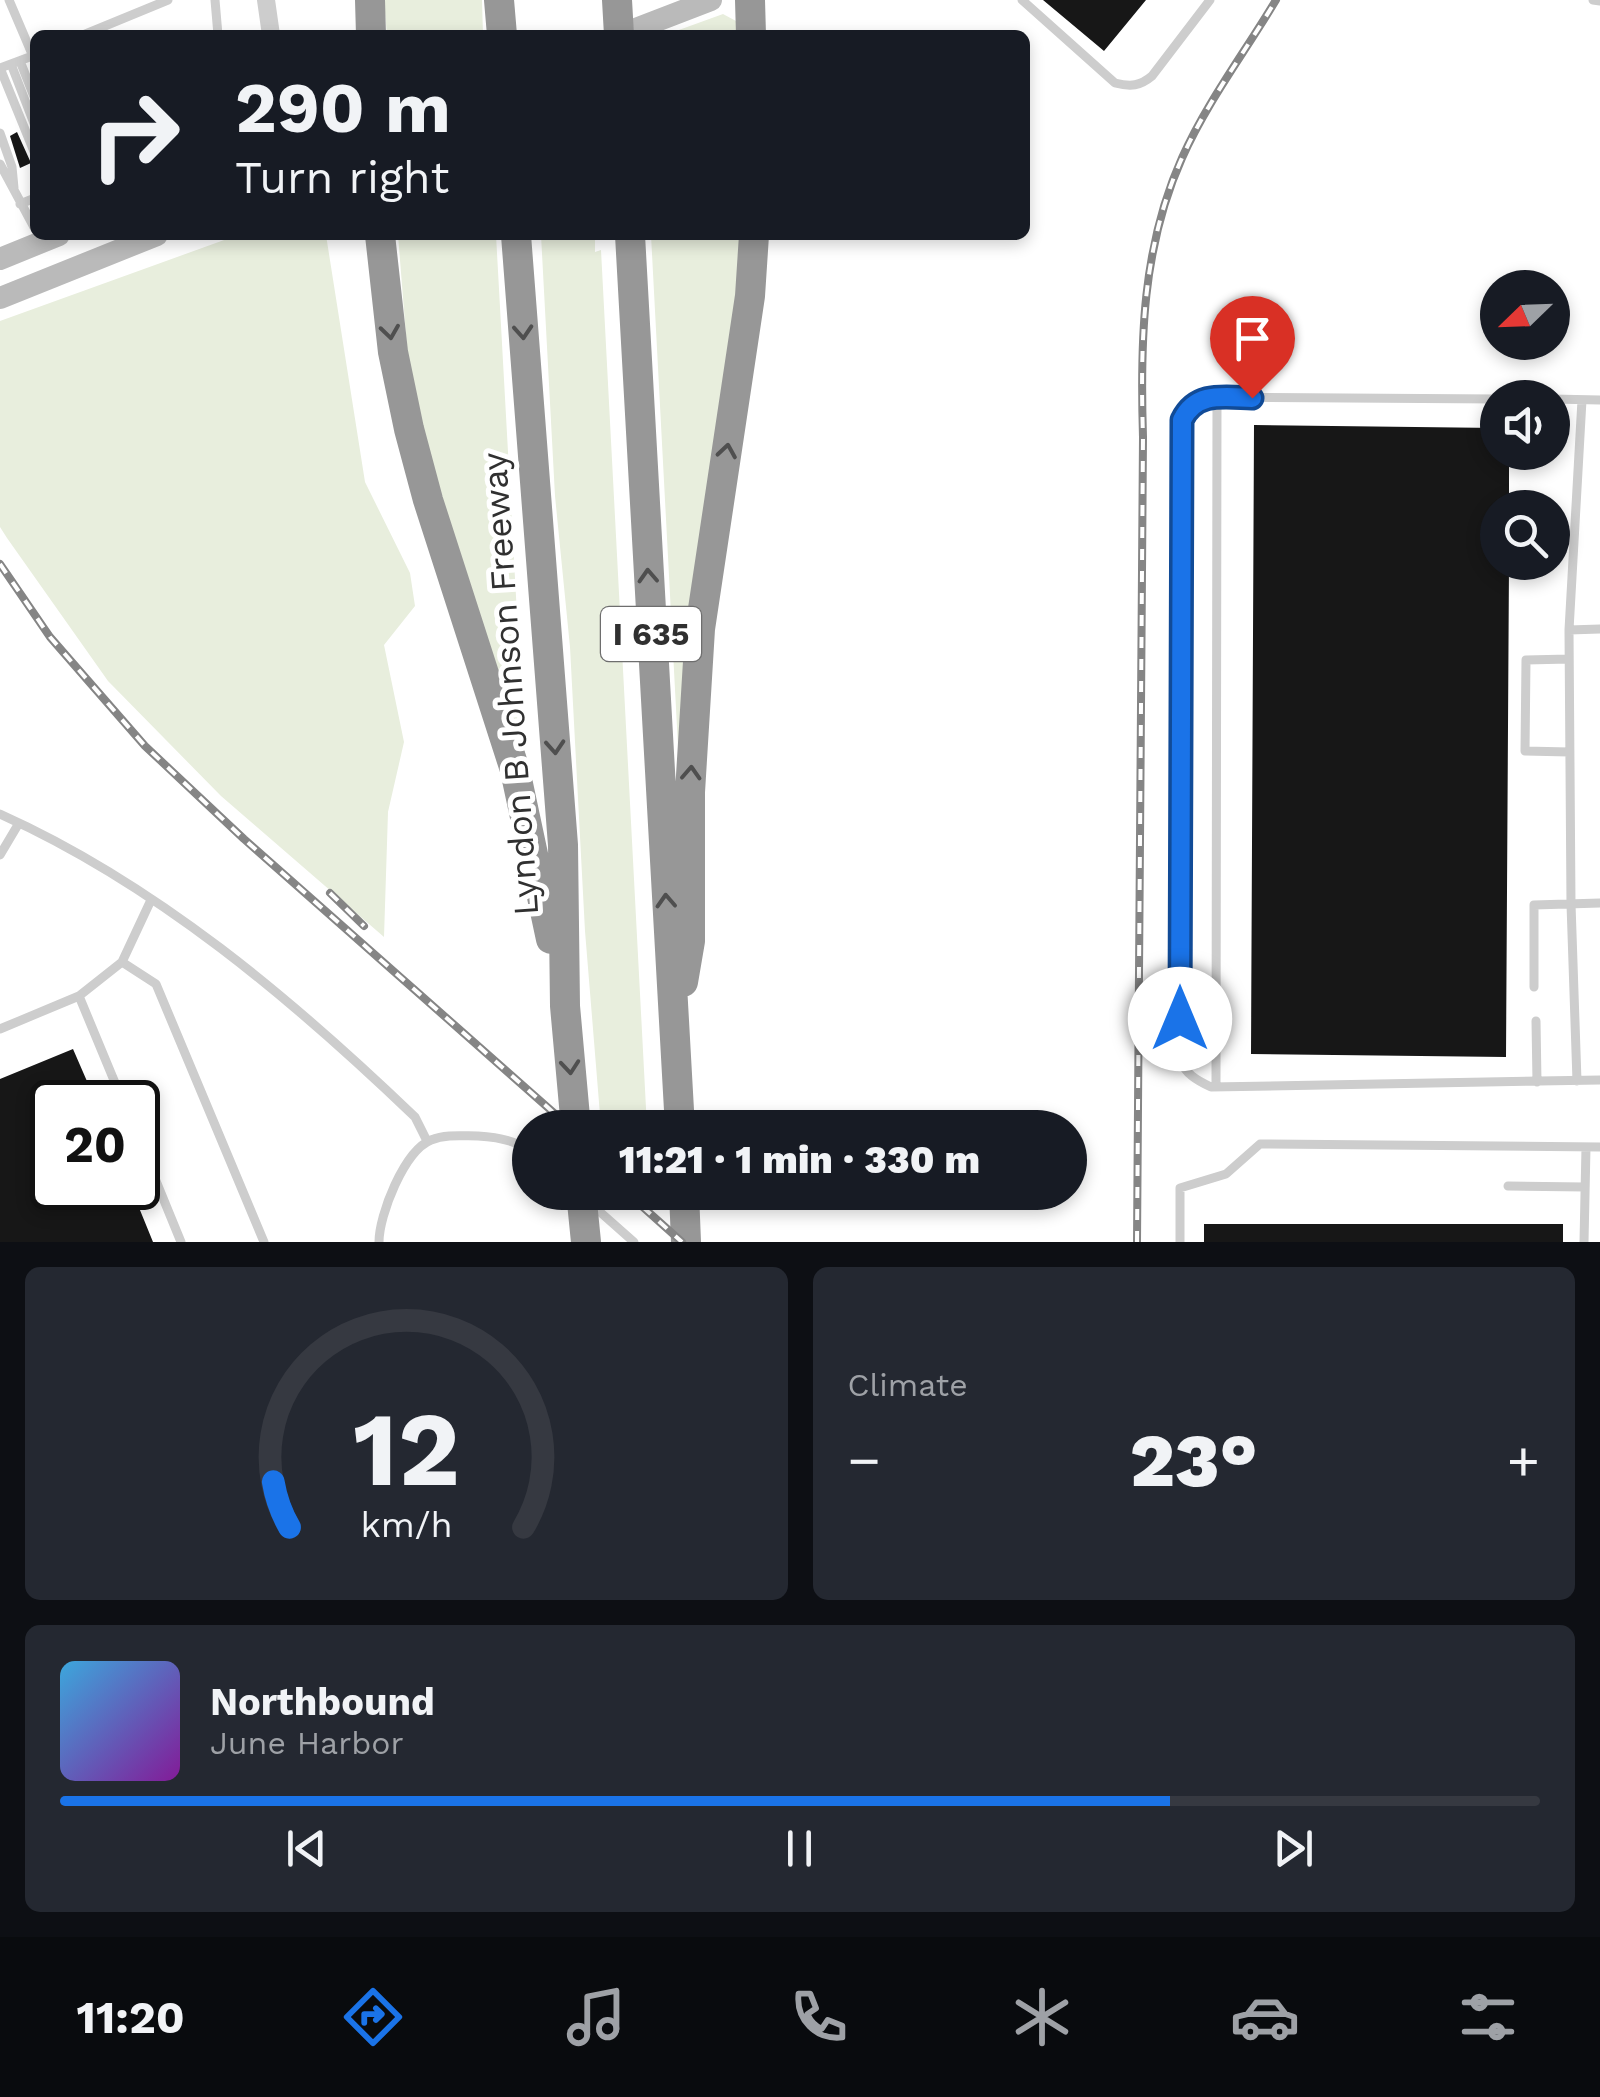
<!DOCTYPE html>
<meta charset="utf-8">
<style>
:root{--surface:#171b24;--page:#242831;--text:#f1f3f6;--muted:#9ea1a6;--line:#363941;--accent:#1a73e8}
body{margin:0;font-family:"Work Sans",sans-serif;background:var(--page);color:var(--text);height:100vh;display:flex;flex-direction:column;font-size:38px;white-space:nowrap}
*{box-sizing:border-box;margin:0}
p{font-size:32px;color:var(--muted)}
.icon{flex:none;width:55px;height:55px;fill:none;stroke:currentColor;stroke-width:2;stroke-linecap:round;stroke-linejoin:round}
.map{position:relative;height:1242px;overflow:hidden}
.sheet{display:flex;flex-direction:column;gap:25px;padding:25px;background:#0d0f14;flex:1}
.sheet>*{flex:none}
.hud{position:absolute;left:30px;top:30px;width:1000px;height:210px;border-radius:15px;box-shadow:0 5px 15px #0003;background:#171b24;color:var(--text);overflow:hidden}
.needle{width:65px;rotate:247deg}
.tools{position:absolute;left:1480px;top:270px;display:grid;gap:20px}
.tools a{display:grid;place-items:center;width:90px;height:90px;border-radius:50%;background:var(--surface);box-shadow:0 5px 15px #0003;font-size:50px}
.speed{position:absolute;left:30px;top:1080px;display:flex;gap:20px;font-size:50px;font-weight:700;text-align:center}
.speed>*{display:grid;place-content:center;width:130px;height:130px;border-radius:50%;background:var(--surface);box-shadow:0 5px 15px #0003;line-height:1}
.speed .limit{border:5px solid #111;border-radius:15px;background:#fff;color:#111}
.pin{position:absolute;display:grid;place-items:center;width:85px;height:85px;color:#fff;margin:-102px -42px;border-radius:50% 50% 50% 0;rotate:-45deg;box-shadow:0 0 10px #0007}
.pin .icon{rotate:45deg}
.me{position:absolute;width:110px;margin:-55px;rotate:0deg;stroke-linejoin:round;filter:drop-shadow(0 0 8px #0008)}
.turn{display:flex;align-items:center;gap:35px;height:210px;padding:0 40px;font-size:45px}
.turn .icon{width:130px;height:130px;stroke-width:2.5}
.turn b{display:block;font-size:70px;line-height:85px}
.big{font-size:75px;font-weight:800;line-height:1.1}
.sheet .card{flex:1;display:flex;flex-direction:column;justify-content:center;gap:15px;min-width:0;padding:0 35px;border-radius:15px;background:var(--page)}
.sheet .dial{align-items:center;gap:0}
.dial svg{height:260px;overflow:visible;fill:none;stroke:var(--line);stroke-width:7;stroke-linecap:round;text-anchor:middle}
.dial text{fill:var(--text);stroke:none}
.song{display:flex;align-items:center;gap:30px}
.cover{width:120px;height:120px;border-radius:15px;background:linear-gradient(135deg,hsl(200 70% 55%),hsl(290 70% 35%))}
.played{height:10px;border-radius:5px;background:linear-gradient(90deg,var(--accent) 75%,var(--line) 75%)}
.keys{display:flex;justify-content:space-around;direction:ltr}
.heat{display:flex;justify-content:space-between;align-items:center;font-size:55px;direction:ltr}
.sheet .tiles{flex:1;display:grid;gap:25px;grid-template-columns:1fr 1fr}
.card:last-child{grid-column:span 2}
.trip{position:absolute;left:512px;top:1110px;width:575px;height:100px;border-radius:50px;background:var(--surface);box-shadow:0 5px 15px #0003;font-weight:800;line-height:100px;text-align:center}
.tabs{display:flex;height:160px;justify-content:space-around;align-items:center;background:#090b0e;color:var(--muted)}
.tabs .icon{width:70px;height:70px}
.tabs .current{color:var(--accent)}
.tabs b{font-size:45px;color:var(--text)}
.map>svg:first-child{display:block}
</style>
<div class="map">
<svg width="1600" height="1242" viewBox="0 0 1600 1242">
<rect width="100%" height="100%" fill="#fff"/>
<path fill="#e8eedd" d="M 384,0 L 482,0 L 483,35 L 387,35 Z
M 723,14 L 736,21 L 740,35 L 665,35 Z
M 238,235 L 326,235 L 365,482 L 410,573 L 415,606 L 384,645 L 404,742 L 388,812 L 384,937 L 221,796 L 108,681 L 7,538 L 0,527 L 0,321 Z
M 398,235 L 496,235 L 525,759 L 432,478 L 409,373 Z
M 541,235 L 595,235 L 595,252 L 601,250 L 647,1127 L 601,1127 L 585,931 L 570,647 L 555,496 Z
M 651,235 L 747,235 L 679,765 Z"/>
<path fill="#171717" d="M 1043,0 L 1146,0 L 1104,51 Z
M 17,132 L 31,163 L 20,168 L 10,136 Z
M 1254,425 L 1498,428 L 1498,452 L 1509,452 L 1509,508 L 1498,508 L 1498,562 L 1509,562 L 1506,1057 L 1251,1054 Z
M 73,1049 L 96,1102 L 52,1102 L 52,1188 L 131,1188 L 153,1242 L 0,1242 L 0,1079 Z
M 1204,1224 L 1563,1224 L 1563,1242 L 1204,1242 Z"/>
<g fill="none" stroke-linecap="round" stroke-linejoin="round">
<path stroke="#cdcdcd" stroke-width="9" d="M 9,0 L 35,61
M 215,0 L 218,35
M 1022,0 L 1115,83 C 1131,87 1140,86 1152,76 L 1210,0
M 1593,0 L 1600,1
M 83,35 L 168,0
M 35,55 L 0,68 L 35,154
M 20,61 L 35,99
M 11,64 L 35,126
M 0,133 L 12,167 L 14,188
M 0,164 L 35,229
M 20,204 L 35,198
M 1498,399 L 1214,397 C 1197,400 1189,405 1183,420 L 1179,1059 C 1186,1074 1196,1080 1211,1087 L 1600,1080
M 1552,399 L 1600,400
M 1569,630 L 1582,400
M 1569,659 L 1526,660 L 1525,751 L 1569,752
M 0,814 C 156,884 293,1000 415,1117 L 427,1141
M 0,855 L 19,823
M 122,962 L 156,984 L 264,1242
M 1534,987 L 1534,905 L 1600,903
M 1536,1021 L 1537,1082
M 0,1029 L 79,996
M 1577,1081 L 1571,904 L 1569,630 L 1600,629
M 1216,1087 L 1217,397
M 123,1102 L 79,996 L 122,962 L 151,900
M 138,1137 L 181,1242
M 1508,1186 L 1585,1187
M 591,1204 L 634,1242
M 379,1242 C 379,1215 404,1151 431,1140 C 446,1134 462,1136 478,1136 C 496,1137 516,1140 530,1151
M 1180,1242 L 1180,1188 L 1226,1174 L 1260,1144 L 1600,1147
M 1584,1242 L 1586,1147"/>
<path stroke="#cdcdcd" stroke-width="18" d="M 266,0 L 271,35"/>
<path stroke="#bababa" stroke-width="22" d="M 620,35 L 711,0
M 0,259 L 59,235
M 0,298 L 157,235"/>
<path stroke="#979797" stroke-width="30" d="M 370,0 L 371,35
M 499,0 L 502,35
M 617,0 L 619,35
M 750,0 L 751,35
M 380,235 L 393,352 L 409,429 L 428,500 L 515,770 L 551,939
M 516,235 L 563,845 L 565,1006 L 576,1128
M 630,235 L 680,1128
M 683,982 L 690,941 L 690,792 L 700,629 L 750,296 L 754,235
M 581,1192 L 586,1242
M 684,1192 L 686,1242"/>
<g stroke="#858585" stroke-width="8">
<path id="rail" d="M 0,564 L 50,637 L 145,746 L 244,839 L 571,1128
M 330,893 L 364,926
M 626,1192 L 682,1242
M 1137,1242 L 1143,437 C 1140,342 1142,247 1182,158 C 1207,102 1245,52 1276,0"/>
</g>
<use href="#rail" stroke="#fff" stroke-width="4" stroke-dasharray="11" stroke-linecap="butt"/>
</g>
<defs><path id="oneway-chevron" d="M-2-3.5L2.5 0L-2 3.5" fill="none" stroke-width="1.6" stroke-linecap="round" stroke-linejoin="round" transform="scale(2.5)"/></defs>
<g stroke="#4f4f4f">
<use href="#oneway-chevron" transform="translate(390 332) rotate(82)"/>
<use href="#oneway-chevron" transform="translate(523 332) rotate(86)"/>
<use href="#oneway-chevron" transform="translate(727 451) rotate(-81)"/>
<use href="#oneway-chevron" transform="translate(648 576) rotate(-93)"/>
<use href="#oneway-chevron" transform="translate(555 747) rotate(86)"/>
<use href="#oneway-chevron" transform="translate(691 773) rotate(-87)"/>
<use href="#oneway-chevron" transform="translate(666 901) rotate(-93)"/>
<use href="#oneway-chevron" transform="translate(570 1067) rotate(85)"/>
</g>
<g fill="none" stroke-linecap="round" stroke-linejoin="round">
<g stroke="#114b97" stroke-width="25">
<path id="route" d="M 1180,1019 L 1182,420 C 1196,391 1224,397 1252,398"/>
</g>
<use href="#route" stroke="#1a73e8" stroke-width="18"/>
</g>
<g text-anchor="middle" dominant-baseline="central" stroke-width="10" stroke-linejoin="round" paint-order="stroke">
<rect fill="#fff" stroke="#6e6e6e" stroke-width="2.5" x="601" y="607" width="100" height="54" rx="8"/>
<g font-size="32" font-weight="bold" fill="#303030">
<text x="651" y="634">I 635</text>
</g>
<g font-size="35" fill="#303030" stroke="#fff">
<text transform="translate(510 684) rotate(-94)">Lyndon B Johnson Freeway</text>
</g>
</g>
</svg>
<div class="tools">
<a><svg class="needle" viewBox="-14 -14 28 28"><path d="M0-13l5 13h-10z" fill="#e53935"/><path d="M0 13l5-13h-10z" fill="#9ea1a6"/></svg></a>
<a><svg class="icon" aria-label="sound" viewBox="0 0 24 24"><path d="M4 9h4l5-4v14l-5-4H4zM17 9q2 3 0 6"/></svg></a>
<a><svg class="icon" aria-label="search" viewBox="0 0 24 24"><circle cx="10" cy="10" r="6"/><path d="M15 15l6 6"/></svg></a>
</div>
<div class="speed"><div class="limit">20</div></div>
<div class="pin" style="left:1252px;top:398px;background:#d93025"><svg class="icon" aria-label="arrive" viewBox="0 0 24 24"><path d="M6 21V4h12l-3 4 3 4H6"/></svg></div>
<svg class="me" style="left:1180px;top:1019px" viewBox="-20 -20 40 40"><circle r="19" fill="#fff"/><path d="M0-13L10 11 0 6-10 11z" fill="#1a73e8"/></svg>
<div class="trip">11:21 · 1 min · 330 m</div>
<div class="hud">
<div class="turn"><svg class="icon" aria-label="right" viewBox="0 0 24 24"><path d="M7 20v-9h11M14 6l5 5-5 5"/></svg><div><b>290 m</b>Turn right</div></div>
</div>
</div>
<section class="sheet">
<div class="tiles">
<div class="card dial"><svg viewBox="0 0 100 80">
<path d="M14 69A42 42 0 1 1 86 69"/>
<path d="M14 69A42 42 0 0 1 9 55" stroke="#1a73e8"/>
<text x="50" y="56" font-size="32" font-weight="700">12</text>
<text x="50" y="72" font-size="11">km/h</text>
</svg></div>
<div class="card"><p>Climate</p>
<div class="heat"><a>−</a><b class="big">23°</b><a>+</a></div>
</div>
<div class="card">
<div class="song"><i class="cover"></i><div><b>Northbound</b><p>June Harbor</p></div></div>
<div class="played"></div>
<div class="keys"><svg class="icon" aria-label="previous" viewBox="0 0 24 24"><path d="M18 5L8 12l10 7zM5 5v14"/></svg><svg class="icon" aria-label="pause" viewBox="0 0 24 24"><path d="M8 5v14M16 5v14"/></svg><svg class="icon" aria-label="next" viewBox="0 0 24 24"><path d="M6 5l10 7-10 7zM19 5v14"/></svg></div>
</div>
</div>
</section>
<nav class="tabs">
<b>11:20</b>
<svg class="icon current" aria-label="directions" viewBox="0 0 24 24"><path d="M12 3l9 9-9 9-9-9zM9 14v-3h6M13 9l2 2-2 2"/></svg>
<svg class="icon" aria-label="music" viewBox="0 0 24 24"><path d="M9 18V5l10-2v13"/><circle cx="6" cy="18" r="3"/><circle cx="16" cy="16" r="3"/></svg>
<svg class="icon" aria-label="phone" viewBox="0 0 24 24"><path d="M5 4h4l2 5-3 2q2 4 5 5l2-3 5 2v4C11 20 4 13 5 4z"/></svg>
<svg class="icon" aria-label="climate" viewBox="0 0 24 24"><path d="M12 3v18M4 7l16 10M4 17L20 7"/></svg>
<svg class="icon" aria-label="car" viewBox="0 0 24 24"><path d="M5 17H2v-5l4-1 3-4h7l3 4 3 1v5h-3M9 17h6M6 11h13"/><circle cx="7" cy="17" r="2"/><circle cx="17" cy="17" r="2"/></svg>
<svg class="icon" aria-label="filters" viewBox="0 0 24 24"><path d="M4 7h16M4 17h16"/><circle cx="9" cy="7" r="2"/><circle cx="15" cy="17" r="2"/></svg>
</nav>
